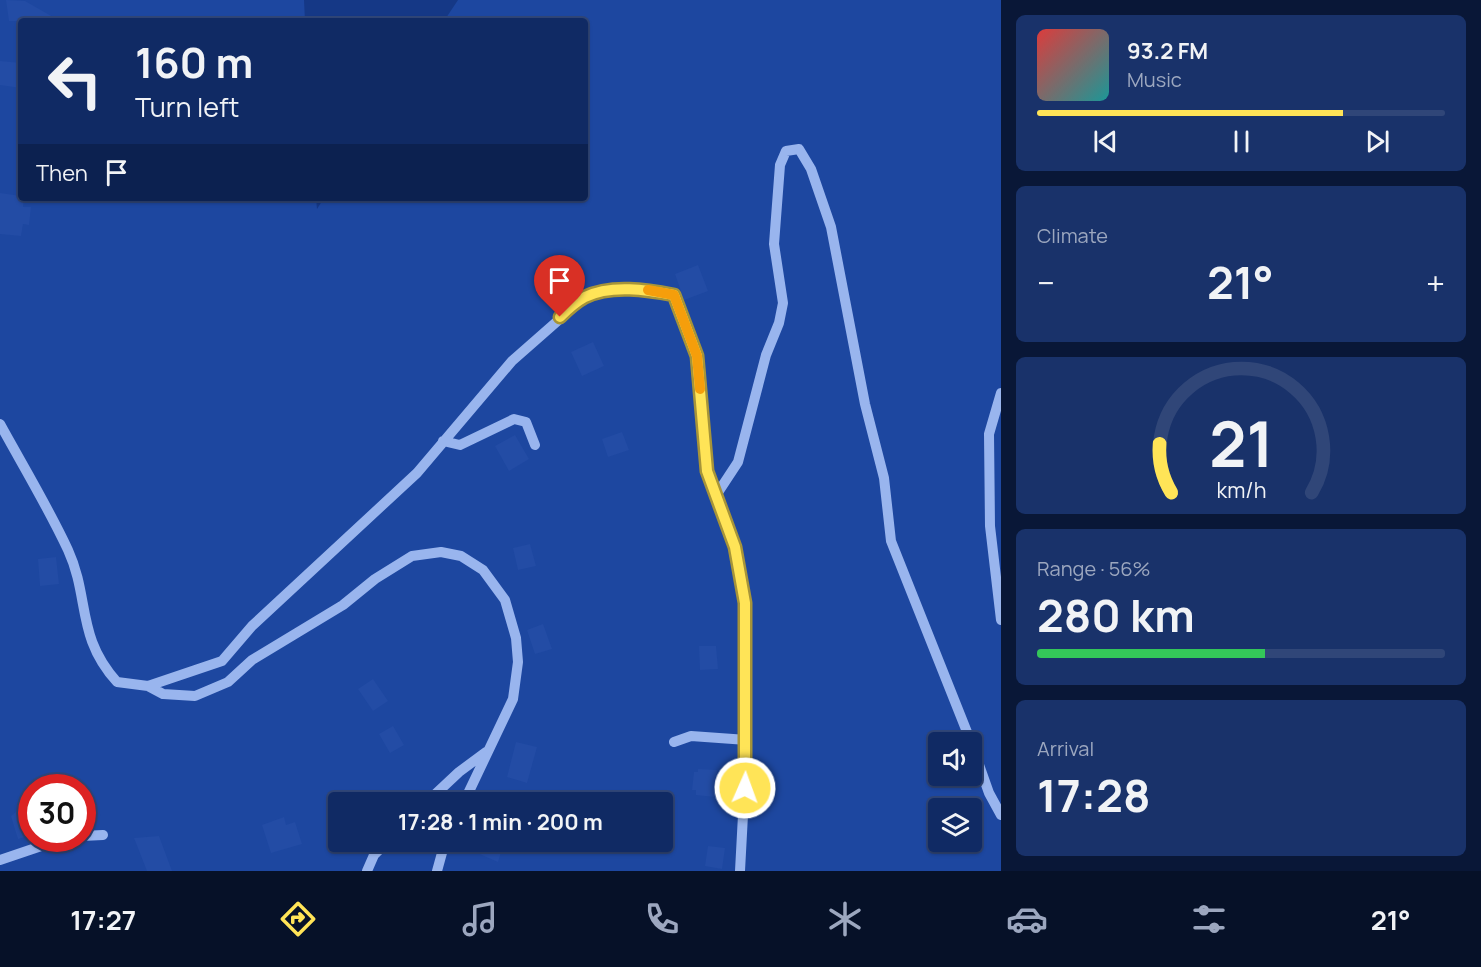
<!DOCTYPE html>
<meta charset="utf-8">
<style>
:root{--surface:#102a64;--page:#19326a;--text:#f1f3f6;--muted:#9ca7bf;--line:#304678;--accent:#ffe457}
body{margin:0;font-family:Manrope,sans-serif;background:var(--page);color:var(--text);height:100vh;display:flex;flex-direction:column;font-size:22px;white-space:nowrap}
*{box-sizing:border-box;margin:0}
p{font-size:20px;color:var(--muted)}
.icon{flex:none;width:33px;height:33px;fill:none;stroke:currentColor;stroke-width:2;stroke-linecap:round;stroke-linejoin:round}
.map{position:relative;flex:1;overflow:hidden}
.sheet{display:flex;flex-direction:column;gap:15px;padding:15px;background:#091737;width:480px}
.sheet>*{flex:none}
.hud{position:absolute;left:18px;top:18px;width:570px;height:183px;border-radius:6px;box-shadow:0 2px 4px #0004,0 0 0 2px var(--line);background:#102a64;color:var(--text);overflow:hidden}
.controls{position:absolute;left:928px;top:732px;display:grid;gap:12px}
.controls a{display:grid;place-items:center;width:54px;height:54px;border-radius:6px;background:var(--surface);box-shadow:0 2px 4px #0004,0 0 0 2px var(--line);font-size:30px}
.speed{position:absolute;left:18px;top:774px;display:flex;gap:12px;font-size:30px;font-weight:700;text-align:center}
.speed>*{display:grid;place-content:center;width:78px;height:78px;border-radius:50%;background:var(--surface);box-shadow:0 2px 4px #0004,0 0 0 2px var(--line);line-height:1}
.speed .limit{border:9px solid #d22;background:#fff;color:#111}
.pin{position:absolute;display:grid;place-items:center;width:51px;height:51px;color:#fff;margin:-62px -26px;border-radius:50% 50% 50% 0;rotate:-45deg;box-shadow:0 0 6px #0007}
.pin .icon{rotate:45deg}
.me{position:absolute;width:66px;margin:-33px;rotate:2deg;stroke-linejoin:round;filter:drop-shadow(0 0 4px #0008)}
.turn{display:flex;align-items:center;gap:21px;height:126px;padding:0 18px;font-size:27px}
.turn .icon{width:78px;height:78px;stroke-width:2.5}
.turn b{display:block;font-size:42px;line-height:51px}
.then{display:flex;align-items:center;height:57px;padding:0 18px;background:#0003;gap:12px;font-size:22px}
.big{font-size:45px;font-weight:700;line-height:1.1}
.sheet .card{flex:1;display:flex;flex-direction:column;justify-content:center;gap:9px;min-width:0;padding:0 21px;border-radius:9px;background:var(--page)}
.sheet .dial{align-items:center;gap:0}
.dial svg{height:156px;overflow:visible;fill:none;stroke:var(--line);stroke-width:7;stroke-linecap:round;text-anchor:middle}
.dial text{fill:var(--text);stroke:none}
.song{display:flex;align-items:center;gap:18px}
.cover{width:72px;height:72px;border-radius:9px;background:linear-gradient(135deg,hsl(0 70% 55%),hsl(180 70% 35%))}
.played{height:6px;border-radius:3px;background:linear-gradient(90deg,var(--accent) 75%,var(--line) 75%)}
.keys{display:flex;justify-content:space-around;direction:ltr}
.heat{display:flex;justify-content:space-between;align-items:center;font-size:33px;direction:ltr}
.charge{height:9px;border-radius:4px;background:linear-gradient(90deg,#34c759 56%,var(--line) 0)}
.trip{position:absolute;left:328px;top:792px;width:345px;height:60px;border-radius:6px;background:var(--surface);box-shadow:0 2px 4px #0004,0 0 0 2px var(--line);font-weight:700;line-height:60px;text-align:center}
.menu{display:flex;height:96px;justify-content:space-around;align-items:center;background:#061128;color:var(--muted)}
.menu .icon{width:42px;height:42px}
.menu .current{color:var(--accent)}
.menu b{font-size:27px;color:var(--text)}
main{display:flex;flex:1;min-height:0}
.map>svg:first-child{display:block}
</style>
<main>
<div class="map">
<svg width="1001" height="871" viewBox="0 0 1001 871">
<rect width="100%" height="100%" fill="#153886"/>
<path fill="#1d47a0" fill-rule="evenodd" d="M 0,0 L 304,0 L 305,21 L 21,21 L 21,198 L 316,198 L 317,209 L 324,198 L 585,198 L 585,21 L 444,21 L 458,0 L 1001,0 L 1001,871 L 0,871 ZM 939,742 L 972,742 L 972,776 L 939,776 ZM 32,788 L 82,788 L 82,838 L 32,838 ZM 339,802 L 663,802 L 663,842 L 339,842 ZM 939,808 L 972,808 L 972,842 L 939,842 Z"/>
<path fill="#234ca5" d="M 6,0 L 25,1 L 60,21 L 9,21 Z
M 0,61 L 21,63 L 21,88 L 0,85 Z
M 0,193 L 21,196 L 24,198 L 23,207 L 31,207 L 29,225 L 23,224 L 21,236 L 0,234 Z
M 698,265 L 708,291 L 684,300 L 675,274 Z
M 593,342 L 604,366 L 582,376 L 571,352 Z
M 622,432 L 629,450 L 608,457 L 602,439 Z
M 515,435 L 529,459 L 509,471 L 495,446 Z
M 530,544 L 536,566 L 518,570 L 513,548 Z
M 56,557 L 59,584 L 40,586 L 38,559 Z
M 543,624 L 552,649 L 535,654 L 527,630 Z
M 699,646 L 716,646 L 718,669 L 700,670 Z
M 373,679 L 388,701 L 373,711 L 358,689 Z
M 393,726 L 404,745 L 390,753 L 379,734 Z
M 516,742 L 537,747 L 527,783 L 507,777 Z
M 698,769 L 717,770 L 715,797 L 696,795 L 696,790 L 692,790 L 694,772 L 698,772 Z
M 26,804 L 32,822 L 32,835 L 18,839 L 11,816 Z
M 284,817 L 286,825 L 295,822 L 302,844 L 271,853 L 262,825 Z
M 159,836 L 172,871 L 147,871 L 134,838 Z
M 452,842 L 504,842 L 498,862 Z
M 708,846 L 725,848 L 722,869 L 705,866 Z"/>
<g fill="none" stroke-linecap="round" stroke-linejoin="round">
<path stroke="#99b5ee" stroke-width="10" d="M 1001,393 L 989,434 L 990,526 L 1001,620
M 0,424 C 23,466 48,507 68,550 C 90,598 76,637 117,682 L 148,686 L 222,661 L 252,626 L 417,473 L 512,361 L 586,296 L 612,291 L 644,290 L 674,295 L 697,356 L 707,471 L 735,547 L 745,603 L 747,740 L 740,871
M 443,441 L 460,445 L 514,419 L 526,422 L 535,445
M 715,497 L 738,462 L 766,355 L 779,323 L 783,303 L 774,244 L 780,165 L 786,151 L 799,149 L 811,169 L 831,227 L 865,404 L 884,478 L 891,541 L 971,742
M 148,686 L 163,694 L 195,696 L 228,682 L 252,660 L 343,605 L 375,579 L 412,556 L 441,552 L 461,556 L 483,570 L 505,600 L 516,638 L 518,662 L 513,699 L 464,802
M 674,742 L 691,736 L 747,740
M 972,745 L 989,793 L 1001,815
M 427,802 L 459,772 L 486,752
M 82,836 L 103,835
M 0,860 L 65,838
M 367,871 L 374,855 L 387,842
M 437,871 L 445,842"/>
</g>
<g fill="none" stroke-linecap="round" stroke-linejoin="round">
<g stroke="#a69439" stroke-width="15">
<path id="route" d="M 560,317 C 567,310 576,302 585,297 C 611,284 648,290 674,295 L 697,356 L 707,471 L 735,547 L 745,603 L 745,788"/>
</g>
<use href="#route" stroke="#ffe457" stroke-width="10"/>
<path stroke="#f59e0b" stroke-width="10" d="M 648,290 L 674,295 L 697,356 L 700,389"/>
</g>
</svg>
<div class="controls">
<a><svg class="icon" aria-label="sound" viewBox="0 0 24 24"><path d="M4 9h4l5-4v14l-5-4H4zM17 9q2 3 0 6"/></svg></a>
<a><svg class="icon" aria-label="layers" viewBox="0 0 24 24"><path d="M12 4l9 5-9 5-9-5zM3 14l9 5 9-5"/></svg></a>
</div>
<div class="speed"><div class="limit">30</div></div>
<div class="pin" style="left:560px;top:317px;background:#d93025"><svg class="icon" aria-label="arrive" viewBox="0 0 24 24"><path d="M6 21V4h12l-3 4 3 4H6"/></svg></div>
<svg class="me" style="left:745px;top:788px" viewBox="-20 -20 40 40"><circle r="17" fill="#ffe457" stroke="#fff" stroke-width="3"/><path d="M0-11L8 9 0 5-8 9z" fill="#fff"/></svg>
<div class="trip">17:28 · 1 min · 200 m</div>
<div class="hud">
<div class="turn"><svg class="icon" aria-label="left" viewBox="0 0 24 24"><path d="M17 20v-9H6M10 6l-5 5 5 5"/></svg><div><b>160 m</b>Turn left</div></div>
<div class="then">Then<svg class="icon" aria-label="arrive" viewBox="0 0 24 24"><path d="M6 21V4h12l-3 4 3 4H6"/></svg></div>
</div>
</div>
<section class="sheet">
<div class="card">
<div class="song"><i class="cover"></i><div><b>93.2 FM</b><p>Music</p></div></div>
<div class="played"></div>
<div class="keys"><svg class="icon" aria-label="previous" viewBox="0 0 24 24"><path d="M18 5L8 12l10 7zM5 5v14"/></svg><svg class="icon" aria-label="pause" viewBox="0 0 24 24"><path d="M8 5v14M16 5v14"/></svg><svg class="icon" aria-label="next" viewBox="0 0 24 24"><path d="M6 5l10 7-10 7zM19 5v14"/></svg></div>
</div>
<div class="card"><p>Climate</p>
<div class="heat"><a>−</a><b class="big">21°</b><a>+</a></div>
</div>
<div class="card dial"><svg viewBox="0 0 100 80">
<path d="M14 69A42 42 0 1 1 86 69"/>
<path d="M14 69A42 42 0 0 1 8 44" stroke="#ffe457"/>
<text x="50" y="56" font-size="32" font-weight="700">21</text>
<text x="50" y="72" font-size="11">km/h</text>
</svg></div>
<div class="card"><p>Range · 56%</p><b class="big">280 km</b><div class="charge"></div></div>
<div class="card"><p>Arrival</p><b class="big">17:28</b></div>
</section>
</main>
<nav class="menu">
<b>17:27</b>
<svg class="icon current" aria-label="directions" viewBox="0 0 24 24"><path d="M12 3l9 9-9 9-9-9zM9 14v-3h6M13 9l2 2-2 2"/></svg>
<svg class="icon" aria-label="music" viewBox="0 0 24 24"><path d="M9 18V5l10-2v13"/><circle cx="6" cy="18" r="3"/><circle cx="16" cy="16" r="3"/></svg>
<svg class="icon" aria-label="phone" viewBox="0 0 24 24"><path d="M5 4h4l2 5-3 2q2 4 5 5l2-3 5 2v4C11 20 4 13 5 4z"/></svg>
<svg class="icon" aria-label="climate" viewBox="0 0 24 24"><path d="M12 3v18M4 7l16 10M4 17L20 7"/></svg>
<svg class="icon" aria-label="car" viewBox="0 0 24 24"><path d="M5 17H2v-5l4-1 3-4h7l3 4 3 1v5h-3M9 17h6M6 11h13"/><circle cx="7" cy="17" r="2"/><circle cx="17" cy="17" r="2"/></svg>
<svg class="icon" aria-label="filters" viewBox="0 0 24 24"><path d="M4 7h16M4 17h16"/><circle cx="9" cy="7" r="2"/><circle cx="15" cy="17" r="2"/></svg>
<b>21°</b>
</nav>
